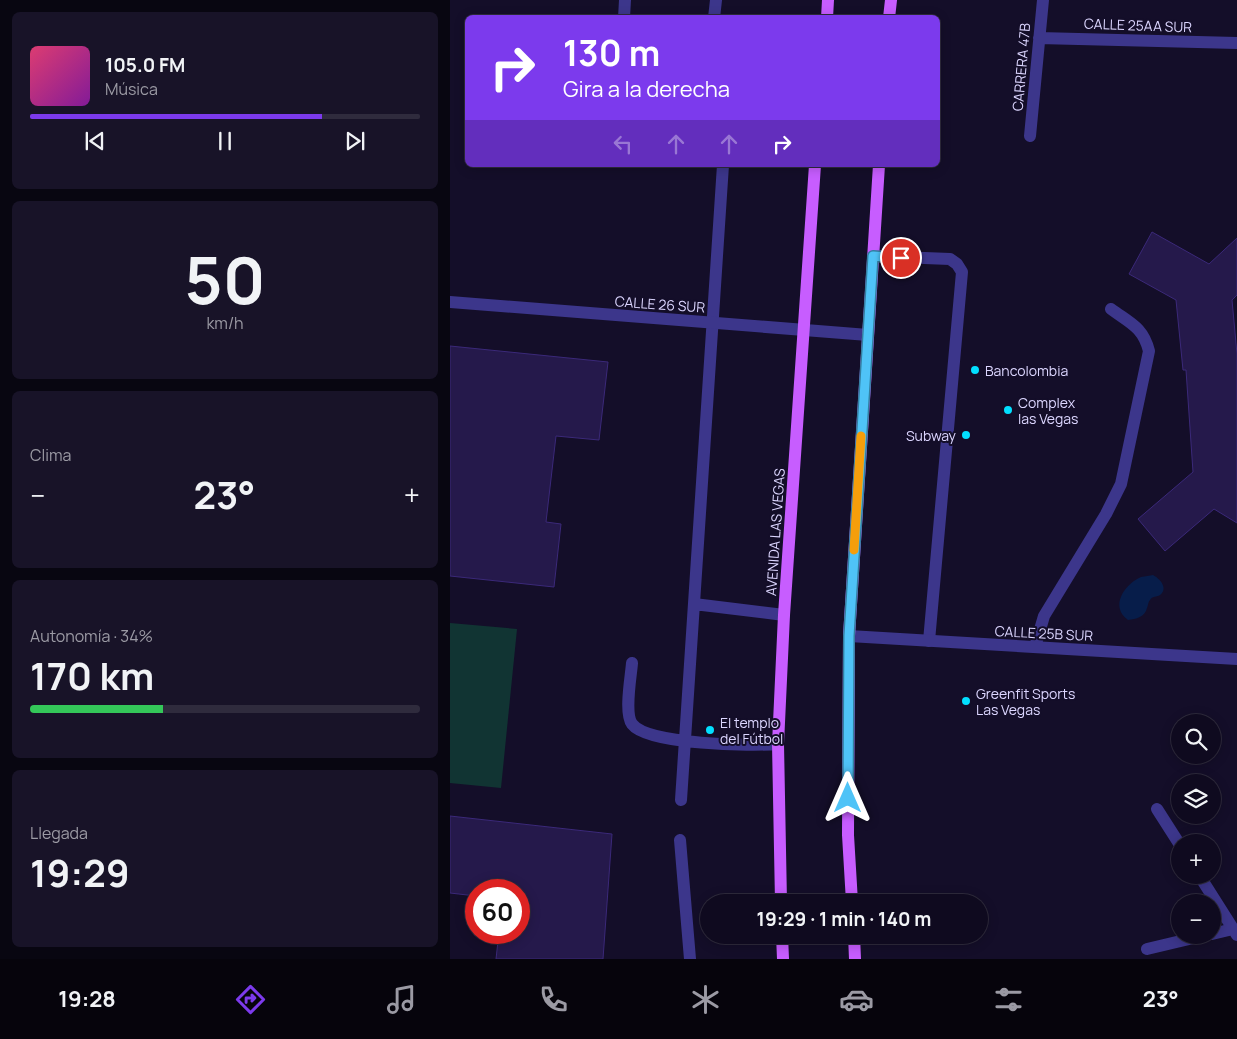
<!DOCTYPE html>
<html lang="es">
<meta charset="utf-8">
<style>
:root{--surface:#0f0a1f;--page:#181328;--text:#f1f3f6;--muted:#9b9aa4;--line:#2f2b3d;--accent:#7c3aed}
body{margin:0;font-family:Manrope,sans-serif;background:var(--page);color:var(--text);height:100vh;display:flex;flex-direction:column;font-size:19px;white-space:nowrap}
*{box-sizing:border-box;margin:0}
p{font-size:16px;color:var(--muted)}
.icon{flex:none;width:28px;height:28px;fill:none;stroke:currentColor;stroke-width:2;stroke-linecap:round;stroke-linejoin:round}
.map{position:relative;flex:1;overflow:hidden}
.side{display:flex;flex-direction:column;gap:12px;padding:12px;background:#080611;width:450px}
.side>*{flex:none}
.guide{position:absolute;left:15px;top:15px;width:475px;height:152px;border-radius:8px;box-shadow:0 2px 12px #0003,0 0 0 1px var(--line);background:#7c3aed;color:#fff;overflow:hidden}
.tools{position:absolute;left:721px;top:714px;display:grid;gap:10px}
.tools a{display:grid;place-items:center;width:50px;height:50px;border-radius:50%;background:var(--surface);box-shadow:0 2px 12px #0003,0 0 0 1px var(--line);font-size:25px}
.speed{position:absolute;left:15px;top:879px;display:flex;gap:10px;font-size:25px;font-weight:700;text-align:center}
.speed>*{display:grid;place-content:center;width:65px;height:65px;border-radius:50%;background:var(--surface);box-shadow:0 2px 12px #0003,0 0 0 1px var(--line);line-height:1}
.speed .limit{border:8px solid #d22;background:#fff;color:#111}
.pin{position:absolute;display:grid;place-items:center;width:42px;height:42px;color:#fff;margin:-21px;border:2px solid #fff;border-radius:50%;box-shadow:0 1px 5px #0007}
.me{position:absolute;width:55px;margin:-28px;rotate:0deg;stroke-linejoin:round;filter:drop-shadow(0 0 4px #0008)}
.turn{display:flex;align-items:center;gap:18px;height:105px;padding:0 15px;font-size:22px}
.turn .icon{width:65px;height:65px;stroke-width:2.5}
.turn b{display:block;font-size:35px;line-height:42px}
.lanes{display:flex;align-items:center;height:48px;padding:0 15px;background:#0003;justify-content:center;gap:25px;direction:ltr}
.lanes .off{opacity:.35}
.big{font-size:38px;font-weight:700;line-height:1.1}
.side .widget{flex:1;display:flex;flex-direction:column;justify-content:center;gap:8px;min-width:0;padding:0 18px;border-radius:8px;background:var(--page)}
.side .dial{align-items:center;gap:0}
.dial b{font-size:65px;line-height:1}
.song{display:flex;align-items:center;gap:15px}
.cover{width:60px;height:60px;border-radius:8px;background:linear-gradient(135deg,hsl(340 70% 55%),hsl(290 70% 35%))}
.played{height:5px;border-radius:2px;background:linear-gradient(90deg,var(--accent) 75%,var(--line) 75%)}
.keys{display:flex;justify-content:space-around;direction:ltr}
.heat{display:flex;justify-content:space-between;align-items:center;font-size:28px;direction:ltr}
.charge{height:8px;border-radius:4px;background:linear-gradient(90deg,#34c759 34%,var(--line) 0)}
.trip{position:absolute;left:250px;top:894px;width:288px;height:50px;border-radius:25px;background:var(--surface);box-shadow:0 2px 12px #0003,0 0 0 1px var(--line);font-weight:700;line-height:50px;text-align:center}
.tab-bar{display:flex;height:80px;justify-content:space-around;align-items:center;background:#06040c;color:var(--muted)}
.tab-bar .icon{width:35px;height:35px}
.tab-bar .active{color:var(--accent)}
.tab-bar b{font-size:22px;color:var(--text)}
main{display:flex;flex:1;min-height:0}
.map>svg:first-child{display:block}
</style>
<main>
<section class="side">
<div class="widget">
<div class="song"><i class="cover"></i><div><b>105.0 FM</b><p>Música</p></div></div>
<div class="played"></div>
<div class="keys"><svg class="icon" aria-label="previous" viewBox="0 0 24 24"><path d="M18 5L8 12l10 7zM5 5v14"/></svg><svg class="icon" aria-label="pause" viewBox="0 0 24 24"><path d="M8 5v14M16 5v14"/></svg><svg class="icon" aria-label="next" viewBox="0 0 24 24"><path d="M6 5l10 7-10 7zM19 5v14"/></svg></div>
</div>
<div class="widget dial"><b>50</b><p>km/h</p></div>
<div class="widget"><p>Clima</p>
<div class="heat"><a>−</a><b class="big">23°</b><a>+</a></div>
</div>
<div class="widget"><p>Autonomía · 34%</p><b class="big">170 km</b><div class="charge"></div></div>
<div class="widget"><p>Llegada</p><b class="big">19:29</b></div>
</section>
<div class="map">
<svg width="787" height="959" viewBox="0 0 787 959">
<rect width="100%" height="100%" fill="#140e29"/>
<path fill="#113433" d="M 0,623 L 67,629 L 51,788 L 0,783 Z"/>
<path fill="#071d4a" d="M 703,575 C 709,578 719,588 710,595 C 707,597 702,596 700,600 C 698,602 698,606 697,608 C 695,617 686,619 678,620 C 659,606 675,584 691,577 C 695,576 700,576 703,575 Z"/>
<path fill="#25194b" stroke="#3b2979" d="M 702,232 L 759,264 L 787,238 L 787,295 L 782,300 L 787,354 L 787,523 L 764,509 L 715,551 L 688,519 L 743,472 L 736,370 L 733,370 L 726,300 L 679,274 Z
M 0,346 L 158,362 L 149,440 L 106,436 L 96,522 L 111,524 L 104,587 L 0,576 Z
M 0,816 L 162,834 L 153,959 L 46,959 L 49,932 L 69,932 L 69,890 L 26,890 L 26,896 L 0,893 Z"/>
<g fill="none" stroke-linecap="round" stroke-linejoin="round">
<path stroke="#3c368b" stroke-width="12" d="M 174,18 L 175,0
M 264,18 L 266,0
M 423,256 L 500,259 L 507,264 L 512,272 L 479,641
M 244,604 L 334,615
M 585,647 L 594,616 L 656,514 L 671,484 L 699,351 C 693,327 680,323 661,309
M 182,663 C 181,677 174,713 182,724 C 198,745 302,746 328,744
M 231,800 L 273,165
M 230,840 L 240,959"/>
<path stroke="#3c368b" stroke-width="12" d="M 589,38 L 787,43
M 580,136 L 593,0
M 0,302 L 418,335
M 399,636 L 787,659
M 707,809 L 730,845
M 749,875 L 787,935
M 762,934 L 783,929
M 697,949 L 756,935"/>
<path stroke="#c75dff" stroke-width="12" d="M 377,18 L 378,0
M 439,18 L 441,0
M 331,902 L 328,744 L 334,615 L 365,165
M 402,902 L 398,835 L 399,636 L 429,165
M 332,935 L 333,959
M 404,935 L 405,959"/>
</g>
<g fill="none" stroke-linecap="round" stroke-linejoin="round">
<g stroke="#337fa1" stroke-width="12">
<path id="route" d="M 398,798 L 399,636 L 423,256 L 451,258"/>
</g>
<use href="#route" stroke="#4fc3f7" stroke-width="9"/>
<path stroke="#f59e0b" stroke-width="9" d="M 404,550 L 411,436"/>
</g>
<g fill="#02dfff" stroke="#140e29" stroke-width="2">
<circle cx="525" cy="370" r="5"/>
<circle cx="558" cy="410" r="5"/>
<circle cx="516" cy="435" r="5"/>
<circle cx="516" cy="701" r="5"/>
<circle cx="260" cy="730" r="5"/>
</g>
<g text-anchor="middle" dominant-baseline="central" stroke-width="4" stroke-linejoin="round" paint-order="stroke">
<g font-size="14" fill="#dcd6ff" stroke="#140e29">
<text transform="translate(688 25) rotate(2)">CALLE 25AA SUR</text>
<text transform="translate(571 67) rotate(-85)">CARRERA 47B</text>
<text transform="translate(210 304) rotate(4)">CALLE 26 SUR</text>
<text transform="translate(325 532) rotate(-86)">AVENIDA LAS VEGAS</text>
<text transform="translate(594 633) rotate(3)">CALLE 25B SUR</text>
</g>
<g font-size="14" fill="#dcd6ff" stroke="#140e29" text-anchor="start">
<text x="535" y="370">Bancolombia</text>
<text x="568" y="402">Complex<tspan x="568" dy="16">las Vegas</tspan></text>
<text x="506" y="435" text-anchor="end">Subway</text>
<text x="526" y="693">Greenfit Sports<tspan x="526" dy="16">Las Vegas</tspan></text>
<text x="270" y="722">El templo<tspan x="270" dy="16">del Fútbol</tspan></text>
</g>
</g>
</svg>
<div class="tools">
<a><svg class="icon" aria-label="search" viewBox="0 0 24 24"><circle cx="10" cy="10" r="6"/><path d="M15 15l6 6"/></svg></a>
<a><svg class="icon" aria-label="layers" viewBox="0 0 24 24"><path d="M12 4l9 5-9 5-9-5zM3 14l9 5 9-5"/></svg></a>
<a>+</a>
<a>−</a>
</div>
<div class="speed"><div class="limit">60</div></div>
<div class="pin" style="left:451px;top:258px;background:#d93025"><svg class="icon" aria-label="arrive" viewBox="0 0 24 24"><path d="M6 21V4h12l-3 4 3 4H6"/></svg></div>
<svg class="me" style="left:398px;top:798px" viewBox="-20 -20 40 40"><path d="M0-17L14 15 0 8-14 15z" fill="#4fc3f7" stroke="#fff" stroke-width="4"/></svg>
<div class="trip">19:29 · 1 min · 140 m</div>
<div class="guide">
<div class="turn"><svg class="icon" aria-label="right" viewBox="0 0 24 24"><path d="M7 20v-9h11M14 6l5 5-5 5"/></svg><div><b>130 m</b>Gira a la derecha</div></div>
<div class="lanes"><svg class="icon off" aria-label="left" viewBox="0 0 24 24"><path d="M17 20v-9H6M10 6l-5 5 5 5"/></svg><svg class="icon off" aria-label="ahead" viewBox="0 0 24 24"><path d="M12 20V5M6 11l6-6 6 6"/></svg><svg class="icon off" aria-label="ahead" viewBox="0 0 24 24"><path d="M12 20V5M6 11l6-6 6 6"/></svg><svg class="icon" aria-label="right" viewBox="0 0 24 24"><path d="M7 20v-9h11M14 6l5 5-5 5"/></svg></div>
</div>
</div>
</main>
<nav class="tab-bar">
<b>19:28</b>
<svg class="icon active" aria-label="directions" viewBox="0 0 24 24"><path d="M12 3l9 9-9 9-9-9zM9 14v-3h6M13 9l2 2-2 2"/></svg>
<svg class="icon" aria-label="music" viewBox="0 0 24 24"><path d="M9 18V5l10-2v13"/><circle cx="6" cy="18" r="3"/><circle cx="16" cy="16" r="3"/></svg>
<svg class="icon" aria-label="phone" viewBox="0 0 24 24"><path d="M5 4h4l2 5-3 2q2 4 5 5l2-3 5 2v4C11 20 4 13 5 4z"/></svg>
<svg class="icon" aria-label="climate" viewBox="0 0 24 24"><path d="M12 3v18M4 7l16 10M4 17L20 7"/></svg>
<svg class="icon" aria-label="car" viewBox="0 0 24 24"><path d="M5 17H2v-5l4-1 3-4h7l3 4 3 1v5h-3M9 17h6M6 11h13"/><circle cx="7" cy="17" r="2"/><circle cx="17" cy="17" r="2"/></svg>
<svg class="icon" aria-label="filters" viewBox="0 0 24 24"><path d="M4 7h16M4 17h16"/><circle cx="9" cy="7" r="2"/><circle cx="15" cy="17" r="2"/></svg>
<b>23°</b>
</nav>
